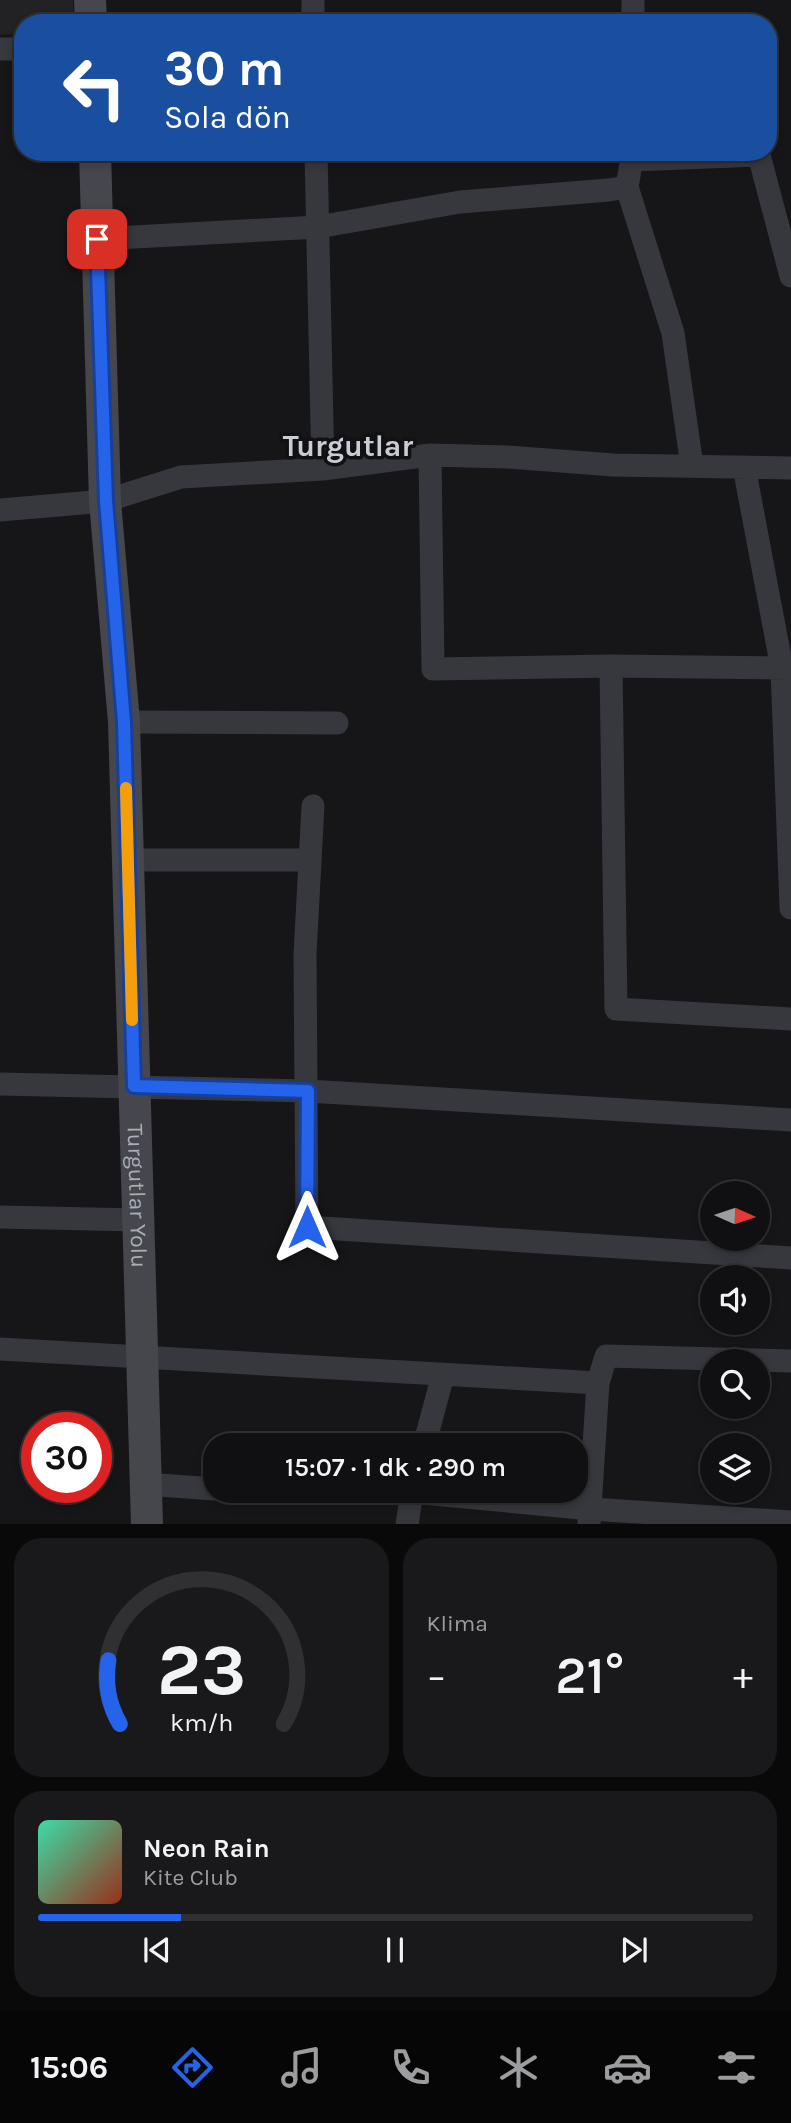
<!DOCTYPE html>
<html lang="tr">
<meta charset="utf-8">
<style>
:root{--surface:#101012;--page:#19191b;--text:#f1f3f6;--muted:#9c9d9f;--line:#303032;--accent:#2563eb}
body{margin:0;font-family:Karla,sans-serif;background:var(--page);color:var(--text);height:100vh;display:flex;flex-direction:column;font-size:26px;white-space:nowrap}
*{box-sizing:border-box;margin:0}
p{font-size:23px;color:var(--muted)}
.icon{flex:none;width:38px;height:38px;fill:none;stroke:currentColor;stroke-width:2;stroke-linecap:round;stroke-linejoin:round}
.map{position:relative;height:1524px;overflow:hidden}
.details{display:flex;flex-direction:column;gap:14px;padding:14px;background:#09090a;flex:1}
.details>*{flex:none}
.top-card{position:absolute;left:14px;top:14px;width:763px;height:147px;border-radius:28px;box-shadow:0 4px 10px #0003,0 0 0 2px var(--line);background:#1a4fa0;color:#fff;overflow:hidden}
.needle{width:46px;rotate:93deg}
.controls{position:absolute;left:700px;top:1181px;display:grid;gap:14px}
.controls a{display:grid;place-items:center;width:70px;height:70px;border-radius:50%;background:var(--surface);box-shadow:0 4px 10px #0003,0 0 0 2px var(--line);font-size:35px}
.speed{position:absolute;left:21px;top:1412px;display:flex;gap:14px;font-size:35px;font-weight:700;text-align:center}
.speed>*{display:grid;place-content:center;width:91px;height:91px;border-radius:50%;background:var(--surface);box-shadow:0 4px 10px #0003,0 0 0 2px var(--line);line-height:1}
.speed .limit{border:10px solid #d22;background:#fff;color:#111}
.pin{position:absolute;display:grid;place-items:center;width:60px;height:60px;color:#fff;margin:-30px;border-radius:14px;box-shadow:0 4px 10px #0006}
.me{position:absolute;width:77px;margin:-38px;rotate:0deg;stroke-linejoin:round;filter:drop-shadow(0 0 5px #0008)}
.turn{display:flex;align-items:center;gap:24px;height:147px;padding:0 35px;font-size:32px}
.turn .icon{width:91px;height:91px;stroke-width:2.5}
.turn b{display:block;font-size:49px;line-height:60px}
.big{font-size:52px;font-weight:600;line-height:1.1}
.details .widget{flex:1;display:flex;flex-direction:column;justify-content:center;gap:10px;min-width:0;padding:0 24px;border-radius:28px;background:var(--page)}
.details .dial{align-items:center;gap:0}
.dial svg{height:182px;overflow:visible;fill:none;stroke:var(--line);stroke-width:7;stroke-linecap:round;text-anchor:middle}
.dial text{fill:var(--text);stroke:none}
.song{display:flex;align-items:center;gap:21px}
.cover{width:84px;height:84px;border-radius:10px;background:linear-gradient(135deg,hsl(160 70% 55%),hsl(10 70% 35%))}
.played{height:7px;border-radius:4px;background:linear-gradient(90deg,var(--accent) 20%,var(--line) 20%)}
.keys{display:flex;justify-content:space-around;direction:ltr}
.heat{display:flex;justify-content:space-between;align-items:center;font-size:38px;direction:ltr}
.details .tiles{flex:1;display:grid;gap:14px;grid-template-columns:1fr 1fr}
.widget:last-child{grid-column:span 2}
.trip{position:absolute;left:203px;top:1433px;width:385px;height:70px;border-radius:28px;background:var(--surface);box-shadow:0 4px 10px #0003,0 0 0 2px var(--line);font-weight:600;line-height:70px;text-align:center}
.menu{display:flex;height:112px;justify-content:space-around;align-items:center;background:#060607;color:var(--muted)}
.menu .icon{width:49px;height:49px}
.menu .selected{color:var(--accent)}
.menu b{font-size:32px;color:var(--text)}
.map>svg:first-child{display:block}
</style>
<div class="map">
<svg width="791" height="1525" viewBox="0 0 791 1525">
<rect width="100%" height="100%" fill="#161618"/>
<path fill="#222225" d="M 0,0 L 73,0 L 74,23 L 23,23 L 23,33 L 0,35 Z"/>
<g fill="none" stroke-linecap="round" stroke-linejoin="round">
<path stroke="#37383d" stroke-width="23" d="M 313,0 L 313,23
M 633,0 L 633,23
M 0,49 L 23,49
M 316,152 L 323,469
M 633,160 L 759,155 L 791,276
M 627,187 L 673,333 L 692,466
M 97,239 L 318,227 L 460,202 L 609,190 L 627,187 L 633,152
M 430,455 L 433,669 L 611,666 L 791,668
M 744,467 L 782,668 L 791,908
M 0,510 L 105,501 L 181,477 L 323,469 L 430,455 L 507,457 L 613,465 L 791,468
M 611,666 L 616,1009 L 791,1019
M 124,722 L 337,723
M 313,806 L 305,954 L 307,1227 L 791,1258
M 128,860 L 310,860
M 0,1084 L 308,1091 L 791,1120
M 0,1217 L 138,1220
M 0,1349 L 598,1383
M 424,1446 L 443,1375
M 145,1484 L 215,1489
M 337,1491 L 412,1492 L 591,1509 L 791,1522
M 589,1523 L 598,1383 L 606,1356 L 791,1361
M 407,1525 L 412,1491"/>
<g stroke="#45474d" stroke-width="32">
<path d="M 90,0 L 91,23"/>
<path id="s1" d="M 95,152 L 105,501 L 124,722 L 147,1525"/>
</g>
</g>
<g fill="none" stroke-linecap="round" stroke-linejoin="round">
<g stroke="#184099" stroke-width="18">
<path id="route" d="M 97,239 L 106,501 L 124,722 L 134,1086 L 308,1091 L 307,1227"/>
</g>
<use href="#route" stroke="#2563eb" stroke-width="12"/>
<path stroke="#f59e0b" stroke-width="12" d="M 126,788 L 132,1020"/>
</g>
<g text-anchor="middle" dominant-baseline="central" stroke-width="7" stroke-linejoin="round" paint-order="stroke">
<g font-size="23" fill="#a8adb8" stroke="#111113">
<text stroke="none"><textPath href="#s1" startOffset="1045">Turgutlar Yolu</textPath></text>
</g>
<g font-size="30" font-weight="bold" fill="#c9ccd4" stroke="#111113">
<text x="348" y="446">Turgutlar</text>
</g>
</g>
</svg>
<div class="controls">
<a><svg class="needle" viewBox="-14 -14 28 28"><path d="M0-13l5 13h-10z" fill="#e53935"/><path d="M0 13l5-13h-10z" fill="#9c9d9f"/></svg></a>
<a><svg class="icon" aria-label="sound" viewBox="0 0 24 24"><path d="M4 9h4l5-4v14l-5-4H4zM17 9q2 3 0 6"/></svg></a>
<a><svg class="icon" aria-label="search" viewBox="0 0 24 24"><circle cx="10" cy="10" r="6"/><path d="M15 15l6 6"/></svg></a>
<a><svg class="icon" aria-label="layers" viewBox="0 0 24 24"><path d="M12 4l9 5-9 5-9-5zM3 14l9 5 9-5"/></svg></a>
</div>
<div class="speed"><div class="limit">30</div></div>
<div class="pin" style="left:97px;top:239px;background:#d93025"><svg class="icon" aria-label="arrive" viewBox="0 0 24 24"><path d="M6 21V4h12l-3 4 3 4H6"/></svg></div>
<svg class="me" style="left:307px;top:1227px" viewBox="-20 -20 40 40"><path d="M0-17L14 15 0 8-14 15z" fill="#2563eb" stroke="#fff" stroke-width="4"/></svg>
<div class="trip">15:07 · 1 dk · 290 m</div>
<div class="top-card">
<div class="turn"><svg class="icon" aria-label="left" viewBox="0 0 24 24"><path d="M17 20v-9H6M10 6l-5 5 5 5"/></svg><div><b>30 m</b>Sola dön</div></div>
</div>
</div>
<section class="details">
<div class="tiles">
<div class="widget dial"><svg viewBox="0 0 100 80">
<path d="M14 69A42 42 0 1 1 86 69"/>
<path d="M14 69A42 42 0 0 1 9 41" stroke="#2563eb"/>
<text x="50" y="56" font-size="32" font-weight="700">23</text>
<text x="50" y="72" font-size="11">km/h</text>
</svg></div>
<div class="widget"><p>Klima</p>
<div class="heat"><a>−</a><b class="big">21°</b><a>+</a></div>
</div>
<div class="widget">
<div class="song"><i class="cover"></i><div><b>Neon Rain</b><p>Kite Club</p></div></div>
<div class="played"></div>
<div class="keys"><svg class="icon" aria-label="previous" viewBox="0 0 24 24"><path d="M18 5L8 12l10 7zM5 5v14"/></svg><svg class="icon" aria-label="pause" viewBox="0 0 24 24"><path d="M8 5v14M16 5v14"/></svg><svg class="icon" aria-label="next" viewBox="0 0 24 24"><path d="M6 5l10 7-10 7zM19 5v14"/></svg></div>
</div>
</div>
</section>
<nav class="menu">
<b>15:06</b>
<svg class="icon selected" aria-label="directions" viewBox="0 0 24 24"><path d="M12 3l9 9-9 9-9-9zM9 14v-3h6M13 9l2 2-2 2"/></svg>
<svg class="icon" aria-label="music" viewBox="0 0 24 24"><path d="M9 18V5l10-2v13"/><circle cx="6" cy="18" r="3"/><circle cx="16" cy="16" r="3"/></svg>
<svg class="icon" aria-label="phone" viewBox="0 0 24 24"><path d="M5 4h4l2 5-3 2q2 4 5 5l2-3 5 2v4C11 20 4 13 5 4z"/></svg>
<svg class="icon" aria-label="climate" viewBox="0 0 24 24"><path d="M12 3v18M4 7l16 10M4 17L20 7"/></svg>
<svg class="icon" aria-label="car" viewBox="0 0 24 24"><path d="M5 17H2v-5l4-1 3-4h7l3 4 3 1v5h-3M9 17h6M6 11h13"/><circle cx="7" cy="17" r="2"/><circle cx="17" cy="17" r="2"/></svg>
<svg class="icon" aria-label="filters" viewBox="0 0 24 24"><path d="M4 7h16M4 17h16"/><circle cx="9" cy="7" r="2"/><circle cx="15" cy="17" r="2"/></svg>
</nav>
